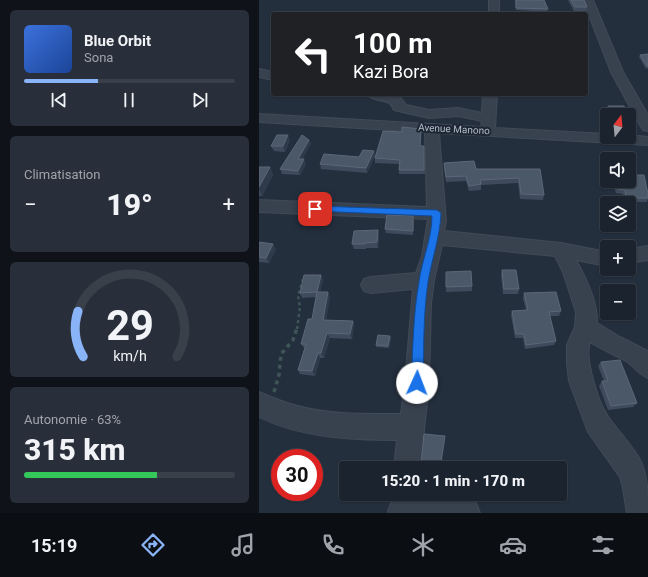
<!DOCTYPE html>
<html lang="fr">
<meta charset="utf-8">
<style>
:root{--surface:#1b232e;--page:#282f3a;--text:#f1f3f6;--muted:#a0a4aa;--line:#39404a;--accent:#8ab4f8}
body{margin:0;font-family:Roboto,sans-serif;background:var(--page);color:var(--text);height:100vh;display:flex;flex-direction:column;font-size:15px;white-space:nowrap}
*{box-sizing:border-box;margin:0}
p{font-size:13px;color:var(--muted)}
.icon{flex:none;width:22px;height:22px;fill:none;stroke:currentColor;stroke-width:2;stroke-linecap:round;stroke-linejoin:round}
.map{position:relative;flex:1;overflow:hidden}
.details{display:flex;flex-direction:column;gap:10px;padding:10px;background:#0f1319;width:259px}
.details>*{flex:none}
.banner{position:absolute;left:12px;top:12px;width:317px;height:84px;border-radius:4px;box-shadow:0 1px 3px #0004,0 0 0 1px var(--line);background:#202124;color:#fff;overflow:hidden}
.needle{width:26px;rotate:16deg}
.fabs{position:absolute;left:341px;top:108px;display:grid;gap:8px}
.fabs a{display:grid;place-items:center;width:36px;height:36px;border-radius:4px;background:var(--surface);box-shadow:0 1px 3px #0004,0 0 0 1px var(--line);font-size:20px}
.speed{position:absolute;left:12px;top:449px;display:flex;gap:8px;font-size:20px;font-weight:700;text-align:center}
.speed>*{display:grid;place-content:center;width:52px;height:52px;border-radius:50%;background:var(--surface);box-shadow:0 1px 3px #0004,0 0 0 1px var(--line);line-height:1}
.speed .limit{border:6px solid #d22;background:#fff;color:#111}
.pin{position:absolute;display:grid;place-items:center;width:34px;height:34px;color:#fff;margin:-17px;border-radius:8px;box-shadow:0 2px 6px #0006}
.me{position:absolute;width:44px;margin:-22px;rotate:2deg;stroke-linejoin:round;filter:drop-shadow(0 0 3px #0008)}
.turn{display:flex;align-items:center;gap:14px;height:84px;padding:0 16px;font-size:18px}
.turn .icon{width:52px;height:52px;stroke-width:2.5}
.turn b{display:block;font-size:28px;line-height:34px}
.big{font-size:30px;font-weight:800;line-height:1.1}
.details .widget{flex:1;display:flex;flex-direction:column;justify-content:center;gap:6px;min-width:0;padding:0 14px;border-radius:6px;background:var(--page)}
.details .dial{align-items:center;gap:0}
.dial svg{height:104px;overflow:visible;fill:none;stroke:var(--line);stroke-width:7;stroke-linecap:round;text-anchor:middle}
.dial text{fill:var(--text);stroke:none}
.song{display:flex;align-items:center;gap:12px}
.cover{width:48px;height:48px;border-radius:6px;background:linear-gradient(135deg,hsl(220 70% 55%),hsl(220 70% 35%))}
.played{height:4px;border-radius:2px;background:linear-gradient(90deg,var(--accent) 35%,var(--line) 35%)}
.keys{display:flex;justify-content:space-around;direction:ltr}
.heat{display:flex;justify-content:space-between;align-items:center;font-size:22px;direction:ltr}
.charge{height:6px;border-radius:3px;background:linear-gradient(90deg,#34c759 63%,var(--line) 0)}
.trip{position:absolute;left:80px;top:461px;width:228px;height:40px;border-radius:4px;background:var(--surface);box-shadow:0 1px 3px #0004,0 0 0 1px var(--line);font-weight:800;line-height:40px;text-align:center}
.dock{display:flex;height:64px;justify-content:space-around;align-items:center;background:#0b0e12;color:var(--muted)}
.dock .icon{width:28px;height:28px}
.dock .current{color:var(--accent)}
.dock b{font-size:18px;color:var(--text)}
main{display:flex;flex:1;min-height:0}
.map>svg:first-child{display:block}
</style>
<main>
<section class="details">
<div class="widget">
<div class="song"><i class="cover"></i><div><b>Blue Orbit</b><p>Sona</p></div></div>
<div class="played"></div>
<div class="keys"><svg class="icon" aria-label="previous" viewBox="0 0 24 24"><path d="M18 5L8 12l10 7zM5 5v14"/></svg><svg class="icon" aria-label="pause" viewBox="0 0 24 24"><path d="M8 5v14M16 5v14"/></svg><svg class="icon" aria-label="next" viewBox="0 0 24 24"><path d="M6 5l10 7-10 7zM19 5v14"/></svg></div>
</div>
<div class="widget"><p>Climatisation</p>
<div class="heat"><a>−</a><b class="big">19°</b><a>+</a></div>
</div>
<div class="widget dial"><svg viewBox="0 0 100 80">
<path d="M14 69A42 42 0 1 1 86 69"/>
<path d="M14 69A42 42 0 0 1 10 34" stroke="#8ab4f8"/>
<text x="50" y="56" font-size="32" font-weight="700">29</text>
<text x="50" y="72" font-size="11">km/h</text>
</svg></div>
<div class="widget"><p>Autonomie · 63%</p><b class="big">315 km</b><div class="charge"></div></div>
</section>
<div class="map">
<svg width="389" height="513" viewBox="0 0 389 513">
<rect width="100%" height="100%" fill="#242f3e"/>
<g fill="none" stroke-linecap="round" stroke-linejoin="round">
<g stroke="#414a57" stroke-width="2">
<path id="minor" d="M 230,0 L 240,0 L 240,14 L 230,14 Z
M 324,0 L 334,0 L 364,72 L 389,115 L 389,131 L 384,130 L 382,127 L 352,72 Z
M 0,69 L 14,72 L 14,80 L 0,77 Z
M 108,94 L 126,94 L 141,97 L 147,105 L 170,110 L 199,108 L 223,113 L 224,94 L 238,94 L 236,128 L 348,134 L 348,137 L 370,137 L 370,135 L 389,137 L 389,145 L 180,133 L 187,221 L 185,231 L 302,243 L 348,252 L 348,266 L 317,260 C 327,278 339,302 338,323 L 361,337 L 389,351 L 389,378 C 380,374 376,368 369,362 C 357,355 343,350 331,342 C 325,358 339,401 348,415 C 358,431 374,445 382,462 C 389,479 389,495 389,513 L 368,513 L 364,488 L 361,477 L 329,432 L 310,381 L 308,364 L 308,345 L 316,327 L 317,312 L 304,272 L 296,256 L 183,245 L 175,280 L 172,303 L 170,383 L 161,468 L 135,468 L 138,440 C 91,440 44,438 0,417 L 0,392 C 12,397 23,402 35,405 C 69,415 106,414 142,414 L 146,383 L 154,289 L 112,293 L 105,291 L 102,285 L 105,279 L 112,277 L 157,273 L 163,256 L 169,219 L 0,212 L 0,200 L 168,207 L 166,132 L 0,122 L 0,114 L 222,127 L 223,121 L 199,116 L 170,118 L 135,110 C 133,107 133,104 130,103 C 122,98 114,102 108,94 Z
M 389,246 L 389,260 L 370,263 L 370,249 Z
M 143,497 L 207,499 L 217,503 L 221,513 L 130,513 L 129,511 L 133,501 Z"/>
</g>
<path stroke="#3f5557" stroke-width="2.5" stroke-dasharray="3 3" stroke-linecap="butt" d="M 38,329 L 41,307 L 39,296 L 45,276"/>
<path stroke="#3f5557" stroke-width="3.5" stroke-dasharray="4 4" stroke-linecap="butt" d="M 15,392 L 20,375 L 22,354 L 34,340 L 38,328"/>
<use href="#minor" fill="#38414e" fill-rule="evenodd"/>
</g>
<path fill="#3f4b5c" d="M 256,0 L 289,9 L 288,12 L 257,10 Z
M 309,0 L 325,0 L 328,7 L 327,11 L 315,11 Z
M 389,54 L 389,68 L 387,69 L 380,57 L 381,55 Z
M 349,106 L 369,115 L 350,115 L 348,111 Z
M 162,129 L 161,146 L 165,146 L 166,174 L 140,174 L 140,164 L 116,163 L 116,158 L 143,132 Z
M 31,140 L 26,152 L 15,151 L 12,146 Z
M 50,140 L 52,144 L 43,159 L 47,164 L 41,175 L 23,174 L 21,169 Z
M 115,151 L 116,156 L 108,173 L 62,169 L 61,164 L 100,157 Z
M 185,163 L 217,169 L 281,169 L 285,195 L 284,200 L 261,199 L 259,183 L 222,185 L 222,190 L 210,191 L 207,181 L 187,182 L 185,168 Z
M 0,167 L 11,167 L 14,175 L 3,196 L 0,196 Z
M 353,181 L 370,181 L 389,198 L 388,202 L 365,202 L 364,194 L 357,193 Z
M 155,220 L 154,235 L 127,233 L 126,229 Z
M 120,236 L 119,248 L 107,248 L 107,249 L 95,249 L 93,244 Z
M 0,242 L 17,249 L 10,263 L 0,262 Z
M 243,270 L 260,289 L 259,294 L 244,294 L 242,275 Z
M 187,272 L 213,286 L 213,291 L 187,292 Z
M 62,275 L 64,280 L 61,292 L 69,292 L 71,297 L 67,320 L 94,321 L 95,325 L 93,339 L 71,338 L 65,358 L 61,358 L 56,376 L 41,374 L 39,370 L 46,348 L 45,348 L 42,344 L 53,319 L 57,297 L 43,298 L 41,293 Z
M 265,293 L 302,311 L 300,316 L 291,316 L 297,341 L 295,345 L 266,349 L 264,338 L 256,338 L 252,315 L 253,311 L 267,310 L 264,298 Z
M 131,336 L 132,338 L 130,348 L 117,347 L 117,345 Z
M 342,362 L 378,403 L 374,407 L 349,410 L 340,386 L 343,381 L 345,381 L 339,366 Z"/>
<path fill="#2f3b4b" d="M 29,135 L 31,140 L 26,152 L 24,146 Z
M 50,140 L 52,144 L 41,163 L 39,159 Z
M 115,151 L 116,156 L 108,173 L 107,168 Z
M 45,159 L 47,164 L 41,175 L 39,171 Z
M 11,167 L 14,175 L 3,196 L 0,189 L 0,187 Z
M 119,230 L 120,236 L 119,248 L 118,242 Z
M 14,244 L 17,249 L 10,263 L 7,258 Z
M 62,275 L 64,280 L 60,297 L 58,292 Z
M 69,292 L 71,297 L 66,325 L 64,320 Z
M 94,321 L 95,325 L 93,339 L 91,334 Z
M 68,333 L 71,338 L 65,358 L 62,353 Z
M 131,336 L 132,338 L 130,348 L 129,346 Z
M 59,353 L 61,358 L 56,376 L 53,371 Z
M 186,436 L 186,440 L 182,468 L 181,468 Z"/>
<path fill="#4b5868" stroke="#5c6777" d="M 257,0 L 285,0 L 289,9 L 257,8 Z
M 312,0 L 325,0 L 328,7 L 316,7 Z
M 389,54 L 389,66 L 388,66 L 381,55 Z
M 349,106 L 365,106 L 369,115 L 353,115 Z
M 143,127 L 162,129 L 161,146 L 165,146 L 165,170 L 140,170 L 141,160 L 116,158 L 124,131 L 143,132 Z
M 18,135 L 29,135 L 24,146 L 12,146 Z
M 43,135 L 50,140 L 39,159 L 45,159 L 39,171 L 21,169 Z
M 104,150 L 115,151 L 107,168 L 61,164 L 65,154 L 100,157 Z
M 215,161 L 217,169 L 281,169 L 285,195 L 262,194 L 260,178 L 221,180 L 222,184 L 210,186 L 207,176 L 187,177 L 185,163 Z
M 0,167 L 11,167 L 0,187 Z
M 370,175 L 385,175 L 389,194 L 389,198 L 367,198 L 366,190 L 358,189 L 356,181 L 370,181 Z
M 128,215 L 154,216 L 154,231 L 126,229 Z
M 119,230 L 118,242 L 106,243 L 106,244 L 93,244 L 95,231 Z
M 0,242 L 14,244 L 7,258 L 0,257 Z
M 243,270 L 257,270 L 260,289 L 245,289 Z
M 212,271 L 213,286 L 187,287 L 187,272 Z
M 45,275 L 62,275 L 58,292 L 41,293 Z
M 58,292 L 69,292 L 64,320 L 94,321 L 91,334 L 68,333 L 62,353 L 59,353 L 53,371 L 39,370 L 47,344 L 42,344 L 49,319 L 53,319 Z
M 297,292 L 302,311 L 290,312 L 297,341 L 267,345 L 265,334 L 257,334 L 253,311 L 269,310 L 265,293 Z
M 119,335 L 131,336 L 129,346 L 117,345 Z
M 361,360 L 378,403 L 352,406 L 343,381 L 349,381 L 342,362 Z
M 165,434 L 186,436 L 181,468 L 166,468 L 159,467 L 162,465 Z"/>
<path fill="#1a73e8" stroke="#114b97" d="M 56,206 L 178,210 L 182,213 C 181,237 173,258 169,282 C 164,315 165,349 164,383 L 162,386 L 158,388 L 154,386 L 152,383 C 154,349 154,315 160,282 C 163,259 173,239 173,216 L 56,211 L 52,209 Z"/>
<g text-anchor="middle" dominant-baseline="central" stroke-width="4" stroke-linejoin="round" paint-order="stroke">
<g font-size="10" fill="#b4bcc9" stroke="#1d2633">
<text transform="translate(195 129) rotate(3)">Avenue Manono</text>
</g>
</g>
</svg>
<div class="fabs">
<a><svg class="needle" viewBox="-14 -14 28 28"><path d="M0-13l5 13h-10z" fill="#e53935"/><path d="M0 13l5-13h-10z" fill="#a0a4aa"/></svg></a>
<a><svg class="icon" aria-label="sound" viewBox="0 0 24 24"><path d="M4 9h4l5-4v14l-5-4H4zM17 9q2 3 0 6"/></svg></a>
<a><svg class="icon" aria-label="layers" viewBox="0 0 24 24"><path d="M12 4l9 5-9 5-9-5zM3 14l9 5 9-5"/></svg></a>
<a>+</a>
<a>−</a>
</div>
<div class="speed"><div class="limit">30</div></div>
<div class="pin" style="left:56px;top:209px;background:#d93025"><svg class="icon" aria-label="arrive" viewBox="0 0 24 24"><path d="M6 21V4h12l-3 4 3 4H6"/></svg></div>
<svg class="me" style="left:158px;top:383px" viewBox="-20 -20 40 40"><circle r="19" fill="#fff"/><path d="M0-13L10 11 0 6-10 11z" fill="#1a73e8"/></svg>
<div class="trip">15:20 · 1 min · 170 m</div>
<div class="banner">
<div class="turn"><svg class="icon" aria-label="left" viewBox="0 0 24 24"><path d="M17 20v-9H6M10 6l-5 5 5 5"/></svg><div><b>100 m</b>Kazi Bora</div></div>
</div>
</div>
</main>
<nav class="dock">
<b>15:19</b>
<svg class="icon current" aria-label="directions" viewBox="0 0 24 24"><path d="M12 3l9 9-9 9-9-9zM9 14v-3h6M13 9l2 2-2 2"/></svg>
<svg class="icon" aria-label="music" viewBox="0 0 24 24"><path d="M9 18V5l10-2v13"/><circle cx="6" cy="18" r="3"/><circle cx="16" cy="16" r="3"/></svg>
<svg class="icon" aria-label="phone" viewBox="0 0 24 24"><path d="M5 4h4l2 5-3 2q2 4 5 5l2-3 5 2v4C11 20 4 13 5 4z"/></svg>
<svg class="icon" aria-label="climate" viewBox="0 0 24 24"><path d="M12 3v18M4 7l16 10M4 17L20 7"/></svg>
<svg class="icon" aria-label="car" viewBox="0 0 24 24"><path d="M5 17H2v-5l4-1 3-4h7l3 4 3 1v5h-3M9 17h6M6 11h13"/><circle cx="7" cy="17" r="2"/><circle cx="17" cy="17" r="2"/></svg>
<svg class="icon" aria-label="filters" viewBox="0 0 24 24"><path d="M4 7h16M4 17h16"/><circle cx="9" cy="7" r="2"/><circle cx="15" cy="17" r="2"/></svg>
</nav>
